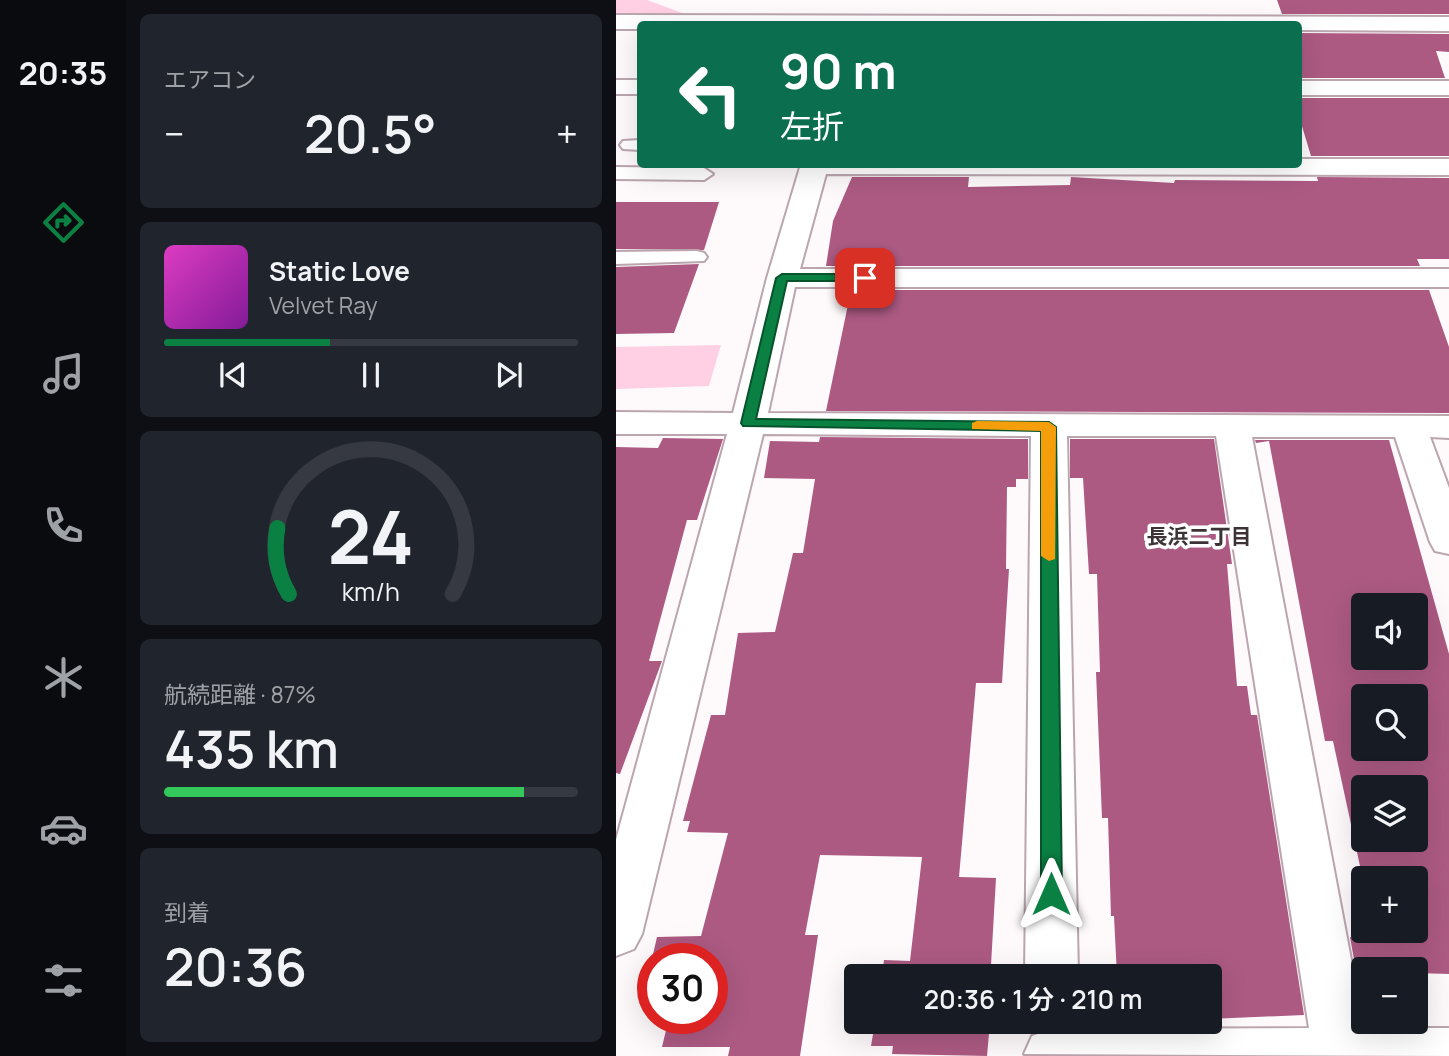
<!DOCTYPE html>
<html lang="ja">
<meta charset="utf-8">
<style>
:root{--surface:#171b24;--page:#20242c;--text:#f1f3f6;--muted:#9ea1a6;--line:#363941;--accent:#0b8043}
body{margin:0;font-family:Manrope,"Noto Sans JP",sans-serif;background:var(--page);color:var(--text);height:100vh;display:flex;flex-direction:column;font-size:26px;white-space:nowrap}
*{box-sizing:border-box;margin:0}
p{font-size:23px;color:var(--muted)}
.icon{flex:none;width:38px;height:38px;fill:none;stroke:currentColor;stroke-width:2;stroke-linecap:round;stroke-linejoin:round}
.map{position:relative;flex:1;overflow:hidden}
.sheet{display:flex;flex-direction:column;gap:14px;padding:14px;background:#0d0f14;width:490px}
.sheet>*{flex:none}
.banner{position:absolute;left:21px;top:21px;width:665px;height:147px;border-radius:7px;box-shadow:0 7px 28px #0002;background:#0b6e4f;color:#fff;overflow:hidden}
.controls{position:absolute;left:735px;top:593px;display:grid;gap:14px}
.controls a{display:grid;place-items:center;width:77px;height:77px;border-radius:7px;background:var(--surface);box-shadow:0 7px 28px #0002;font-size:35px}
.speed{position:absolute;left:21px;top:943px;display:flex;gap:14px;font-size:35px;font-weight:700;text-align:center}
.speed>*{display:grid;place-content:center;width:91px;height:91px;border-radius:50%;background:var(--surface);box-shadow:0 7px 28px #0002;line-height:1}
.speed .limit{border:10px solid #d22;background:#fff;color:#111}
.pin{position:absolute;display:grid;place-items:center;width:60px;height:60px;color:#fff;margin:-30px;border-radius:14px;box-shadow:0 4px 10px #0006}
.me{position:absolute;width:77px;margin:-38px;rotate:0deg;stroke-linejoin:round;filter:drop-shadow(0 0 5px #0008)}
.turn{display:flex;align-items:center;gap:24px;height:147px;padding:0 28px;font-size:32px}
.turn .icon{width:91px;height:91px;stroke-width:2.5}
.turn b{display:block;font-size:49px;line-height:60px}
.big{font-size:52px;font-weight:600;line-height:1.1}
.sheet .card{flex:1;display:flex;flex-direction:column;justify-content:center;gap:10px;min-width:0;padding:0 24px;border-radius:10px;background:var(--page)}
.sheet .dial{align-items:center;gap:0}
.dial svg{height:182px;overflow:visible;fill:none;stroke:var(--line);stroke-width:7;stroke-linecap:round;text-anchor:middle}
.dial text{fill:var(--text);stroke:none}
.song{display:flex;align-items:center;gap:21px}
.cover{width:84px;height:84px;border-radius:10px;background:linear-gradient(135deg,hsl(310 70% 55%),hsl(290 70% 35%))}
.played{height:7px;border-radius:4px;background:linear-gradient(90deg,var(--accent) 40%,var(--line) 40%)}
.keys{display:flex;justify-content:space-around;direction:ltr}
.heat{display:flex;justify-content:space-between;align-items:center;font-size:38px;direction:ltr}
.charge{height:10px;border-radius:5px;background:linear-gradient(90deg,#34c759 87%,var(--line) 0)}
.trip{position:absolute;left:228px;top:964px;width:378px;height:70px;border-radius:7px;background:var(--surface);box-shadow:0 7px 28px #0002;font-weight:600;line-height:70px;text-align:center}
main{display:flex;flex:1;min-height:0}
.tab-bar{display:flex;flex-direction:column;width:126px;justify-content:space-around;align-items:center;background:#090b0e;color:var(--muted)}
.tab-bar .icon{width:49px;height:49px}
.tab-bar .selected{color:var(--accent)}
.tab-bar b{font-size:32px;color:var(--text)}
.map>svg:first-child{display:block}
</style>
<main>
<nav class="tab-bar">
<b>20:35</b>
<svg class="icon selected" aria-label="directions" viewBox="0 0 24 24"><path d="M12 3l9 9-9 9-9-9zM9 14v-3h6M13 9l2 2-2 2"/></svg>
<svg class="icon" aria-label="music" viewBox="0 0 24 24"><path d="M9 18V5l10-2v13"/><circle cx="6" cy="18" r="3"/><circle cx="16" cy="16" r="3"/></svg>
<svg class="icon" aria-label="phone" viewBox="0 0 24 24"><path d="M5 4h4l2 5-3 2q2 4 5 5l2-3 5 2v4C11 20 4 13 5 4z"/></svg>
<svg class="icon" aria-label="climate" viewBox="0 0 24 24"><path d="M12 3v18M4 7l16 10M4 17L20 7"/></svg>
<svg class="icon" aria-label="car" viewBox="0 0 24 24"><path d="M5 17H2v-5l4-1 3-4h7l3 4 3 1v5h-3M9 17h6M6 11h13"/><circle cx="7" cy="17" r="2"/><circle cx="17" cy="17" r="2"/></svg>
<svg class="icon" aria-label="filters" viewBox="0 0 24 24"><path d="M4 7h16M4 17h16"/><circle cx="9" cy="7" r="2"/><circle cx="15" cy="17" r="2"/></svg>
</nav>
<section class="sheet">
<div class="card"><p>エアコン</p>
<div class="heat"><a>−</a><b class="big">20.5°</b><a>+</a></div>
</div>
<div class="card">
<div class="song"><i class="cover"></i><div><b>Static Love</b><p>Velvet Ray</p></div></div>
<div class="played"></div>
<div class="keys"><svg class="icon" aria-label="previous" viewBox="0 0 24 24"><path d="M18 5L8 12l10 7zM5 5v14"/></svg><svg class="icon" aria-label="pause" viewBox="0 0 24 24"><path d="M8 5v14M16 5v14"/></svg><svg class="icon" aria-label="next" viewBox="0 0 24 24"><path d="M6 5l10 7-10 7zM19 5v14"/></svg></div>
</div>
<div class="card dial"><svg viewBox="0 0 100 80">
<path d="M14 69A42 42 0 1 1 86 69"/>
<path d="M14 69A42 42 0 0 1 9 40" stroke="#0b8043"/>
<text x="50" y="56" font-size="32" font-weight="700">24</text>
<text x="50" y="72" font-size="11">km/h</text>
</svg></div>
<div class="card"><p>航続距離 · 87%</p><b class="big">435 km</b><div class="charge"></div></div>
<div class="card"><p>到着</p><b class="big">20:36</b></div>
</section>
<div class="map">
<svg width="833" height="1056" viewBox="0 0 833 1056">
<rect width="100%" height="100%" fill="#fef9fb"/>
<path fill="#ffd0e4" d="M 0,0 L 31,0 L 77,17 L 0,17 Z
M 105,345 L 93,386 L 0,389 L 0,347 Z"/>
<path fill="#ac5a82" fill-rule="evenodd" d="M 661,0 L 833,0 L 833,14 L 666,14 Z
M 682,33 L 833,34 L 833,52 L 820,51 L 829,78 L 682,78 Z
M 682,98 L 833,98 L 833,156 L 695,156 L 682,113 Z
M 236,177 L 353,177 L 352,187 L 454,185 L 455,177 L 558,183 L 559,180 L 702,181 L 701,177 L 833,178 L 833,259 L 801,259 L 804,266 L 210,266 L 217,221 Z
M 0,202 L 103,202 L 88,250 L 0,249 Z
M 83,264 L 58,333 L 0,334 L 0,267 Z
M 235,290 L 813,290 L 833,347 L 833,413 L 210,411 Z
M 204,437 L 412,439 L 412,479 L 400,479 L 400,487 L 391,487 L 390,569 L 393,569 L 386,683 L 360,683 L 343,877 L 380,878 L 375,965 L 378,965 L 377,976 L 266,976 L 268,960 L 294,961 L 306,857 L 204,855 L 189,935 L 202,935 L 184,1056 L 112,1056 L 114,1047 L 46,1047 L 53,1018 L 96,1018 L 96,959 L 37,959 L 37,985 L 30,985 L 41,937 L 85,936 L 112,833 L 71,832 L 74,821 L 67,821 L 95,715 L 109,715 L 122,633 L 159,632 L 177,553 L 187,553 L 199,479 L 148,478 L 154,441 L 203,442 Z
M 47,438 L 107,439 L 81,520 L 71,520 L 33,661 L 46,661 L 4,774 L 0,773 L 0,447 L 42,448 Z
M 454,439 L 598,439 L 616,564 L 611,564 L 621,686 L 631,686 L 635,715 L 641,715 L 688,1015 L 593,1019 L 593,976 L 501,976 L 498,916 L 495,916 L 492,818 L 486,818 L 480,672 L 484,672 L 481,574 L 473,574 L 467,478 L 454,478 Z
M 639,440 L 773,440 L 833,654 L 833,974 L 800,973 L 800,970 L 747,970 L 747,1010 L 734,937 L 758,938 L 757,931 L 800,931 L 800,878 L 747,880 L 717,741 L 709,741 L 653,441 L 640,443 ZM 747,606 L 800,606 L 800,658 L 747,658 ZM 747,696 L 800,696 L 800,749 L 747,749 ZM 747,788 L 800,788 L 800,840 L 747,840 Z
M 259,1022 L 374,1022 L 371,1056 L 276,1054 L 277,1046 L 255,1046 Z"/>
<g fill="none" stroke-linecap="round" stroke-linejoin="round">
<g stroke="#bba6af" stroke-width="4">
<path id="lane" d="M 24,140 L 24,150 L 7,149 L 4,145 L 7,141 Z
M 0,167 L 88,168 L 97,174 L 88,180 L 0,179 Z
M 81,251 L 88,253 L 91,257 L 88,261 L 0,264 L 0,252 Z"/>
</g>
<g stroke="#bba6af" stroke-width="4">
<path id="street" d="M 0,15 L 833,17 L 833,31 L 682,30 L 682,24 L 24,24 L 24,29 L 0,29 Z
M 0,80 L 24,80 L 24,94 L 0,94 Z
M 682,81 L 833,81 L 833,95 L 682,95 Z
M 682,159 L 833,159 L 833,175 L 210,174 L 184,269 L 833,269 L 833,287 L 179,287 L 152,413 L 833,416 L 833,438 L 814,437 L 833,488 L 833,554 L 819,551 L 814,542 L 779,437 L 636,437 L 748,1028 L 833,1028 L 833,1056 L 408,1054 L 416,1036 L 436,1029 L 693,1028 L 600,436 L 451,436 L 462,976 L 409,976 L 415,436 L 147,434 L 26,934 L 18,949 L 0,956 L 0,840 L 111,434 L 0,434 L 0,412 L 117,413 L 151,278 L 185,164 L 682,164 Z"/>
</g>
<use href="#lane" fill="#fff" fill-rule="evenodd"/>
<use href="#street" fill="#fff" fill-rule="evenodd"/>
</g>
<path fill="#0b8043" stroke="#07532c" stroke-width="2" d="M 166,274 L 249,274 L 255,278 L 249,281 L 171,281 L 140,419 L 433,422 L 440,427 L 446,894 L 443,900 L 435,903 L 428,900 L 425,894 L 425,431 L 127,426 L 125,423 L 160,278 Z"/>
<path fill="#f59e0b" d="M 361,421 L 433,422 L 440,427 L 439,559 L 433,561 L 425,556 L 425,431 L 356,429 L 356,423 Z"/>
<g text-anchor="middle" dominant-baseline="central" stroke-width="7" stroke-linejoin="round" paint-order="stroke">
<g font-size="21" font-weight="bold" fill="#3c3337" stroke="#fff">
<text x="583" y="536">長浜二丁目</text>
</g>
</g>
</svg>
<div class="controls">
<a><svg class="icon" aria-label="sound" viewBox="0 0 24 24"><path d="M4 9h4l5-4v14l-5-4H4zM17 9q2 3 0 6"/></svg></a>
<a><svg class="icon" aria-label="search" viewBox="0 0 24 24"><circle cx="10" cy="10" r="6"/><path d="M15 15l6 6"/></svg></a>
<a><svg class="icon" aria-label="layers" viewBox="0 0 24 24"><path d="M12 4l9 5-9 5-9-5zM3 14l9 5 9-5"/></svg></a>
<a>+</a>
<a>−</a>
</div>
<div class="speed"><div class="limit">30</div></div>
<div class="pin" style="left:249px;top:278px;background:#d93025"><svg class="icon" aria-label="arrive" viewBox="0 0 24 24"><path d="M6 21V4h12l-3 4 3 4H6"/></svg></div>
<svg class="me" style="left:435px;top:894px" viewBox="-20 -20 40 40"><path d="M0-17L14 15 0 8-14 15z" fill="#0b8043" stroke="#fff" stroke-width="4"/></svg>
<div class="trip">20:36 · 1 分 · 210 m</div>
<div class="banner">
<div class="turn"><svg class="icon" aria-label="left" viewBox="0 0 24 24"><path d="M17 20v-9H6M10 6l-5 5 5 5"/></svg><div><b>90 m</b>左折</div></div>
</div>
</div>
</main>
